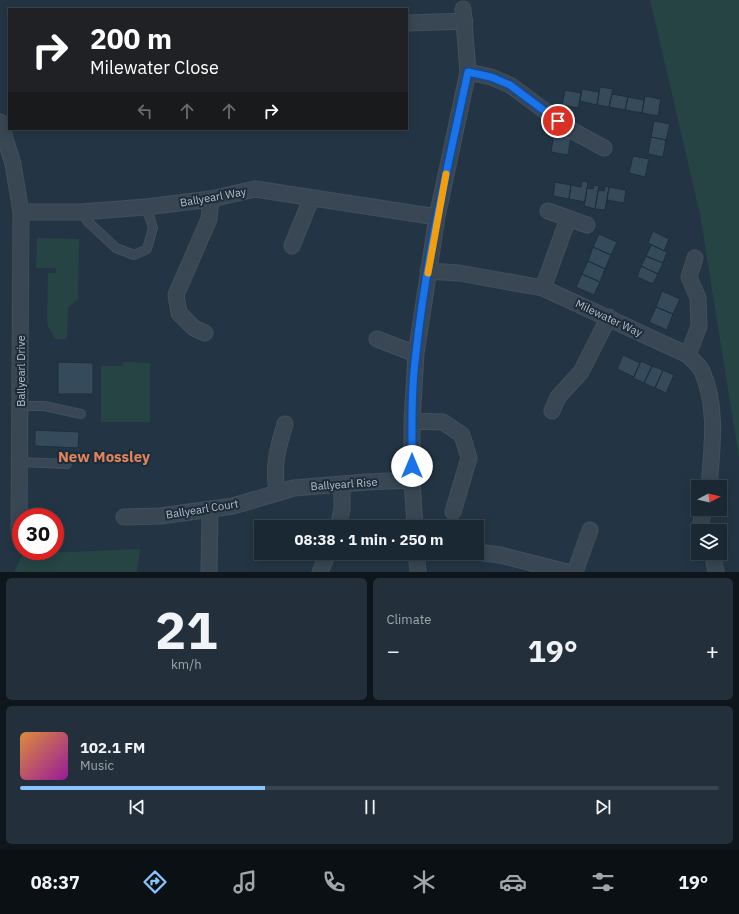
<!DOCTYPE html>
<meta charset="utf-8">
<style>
:root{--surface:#1a2833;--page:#23303b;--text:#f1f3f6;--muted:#9fa6ac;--line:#38444e;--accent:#88c5ff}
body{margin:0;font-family:"IBM Plex Sans",sans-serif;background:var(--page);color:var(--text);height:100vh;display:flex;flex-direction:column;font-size:15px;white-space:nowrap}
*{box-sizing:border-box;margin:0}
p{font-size:13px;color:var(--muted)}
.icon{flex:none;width:22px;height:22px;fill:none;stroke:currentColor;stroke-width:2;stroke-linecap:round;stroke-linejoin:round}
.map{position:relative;height:572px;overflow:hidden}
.sheet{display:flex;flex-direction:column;gap:6px;padding:6px;background:#0e161c;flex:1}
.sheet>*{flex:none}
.top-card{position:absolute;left:8px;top:8px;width:400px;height:122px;border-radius:0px;box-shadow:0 2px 10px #0003,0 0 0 1px var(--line);background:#202124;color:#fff;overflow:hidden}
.needle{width:26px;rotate:83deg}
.buttons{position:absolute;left:691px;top:480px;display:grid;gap:8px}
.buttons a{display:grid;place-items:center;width:36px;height:36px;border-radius:0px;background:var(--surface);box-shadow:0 2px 10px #0003,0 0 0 1px var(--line);font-size:20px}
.speed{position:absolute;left:12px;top:508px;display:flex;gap:8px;font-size:20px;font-weight:700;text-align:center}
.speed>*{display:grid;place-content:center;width:52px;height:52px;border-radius:50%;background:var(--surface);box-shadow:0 2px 10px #0003,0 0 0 1px var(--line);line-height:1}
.speed .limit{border:6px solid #d22;background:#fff;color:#111}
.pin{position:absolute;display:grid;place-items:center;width:34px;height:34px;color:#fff;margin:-17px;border:2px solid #fff;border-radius:50%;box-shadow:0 1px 4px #0007}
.me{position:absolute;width:44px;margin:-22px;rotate:0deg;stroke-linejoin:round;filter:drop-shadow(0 0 3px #0008)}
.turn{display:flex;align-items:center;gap:14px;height:84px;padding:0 16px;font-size:18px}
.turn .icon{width:52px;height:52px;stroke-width:2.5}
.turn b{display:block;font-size:28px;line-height:34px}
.lanes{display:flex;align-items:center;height:38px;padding:0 16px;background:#0003;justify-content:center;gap:20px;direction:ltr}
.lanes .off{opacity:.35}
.big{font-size:30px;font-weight:700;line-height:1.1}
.sheet .card{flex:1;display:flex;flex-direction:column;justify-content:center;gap:6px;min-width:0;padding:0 14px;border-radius:6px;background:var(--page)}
.sheet .dial{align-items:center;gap:0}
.dial b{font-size:52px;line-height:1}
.song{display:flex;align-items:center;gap:12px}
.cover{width:48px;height:48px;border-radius:6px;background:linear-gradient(135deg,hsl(30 70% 55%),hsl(300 70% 35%))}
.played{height:4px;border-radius:2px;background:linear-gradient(90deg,var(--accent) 35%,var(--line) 35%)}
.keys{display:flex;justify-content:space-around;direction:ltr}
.heat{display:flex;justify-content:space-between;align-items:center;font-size:22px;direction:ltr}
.sheet .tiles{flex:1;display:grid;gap:6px;grid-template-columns:1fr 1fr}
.card:last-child{grid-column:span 2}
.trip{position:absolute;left:254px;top:520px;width:230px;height:40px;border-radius:0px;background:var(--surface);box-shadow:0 2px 10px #0003,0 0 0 1px var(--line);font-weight:700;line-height:40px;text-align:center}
.tab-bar{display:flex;height:64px;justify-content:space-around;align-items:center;background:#0a1014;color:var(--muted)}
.tab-bar .icon{width:28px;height:28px}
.tab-bar .current{color:var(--accent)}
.tab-bar b{font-size:18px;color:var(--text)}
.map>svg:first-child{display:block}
</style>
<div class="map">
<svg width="739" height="572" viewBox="0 0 739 572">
<rect width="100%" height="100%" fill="#233544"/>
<path fill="#264444" d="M 650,0 L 739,0 L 739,458 L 700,214 Z
M 37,238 L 79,239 L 78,299 L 68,308 L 67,339 L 55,339 L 47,324 L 48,273 L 55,273 L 56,268 L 36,268 Z
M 124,362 L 150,363 L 150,422 L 101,422 L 101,366 L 122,366 Z
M 140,549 L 137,572 L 14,572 L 23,554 Z"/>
<path fill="#354a5a" stroke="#1f2e3a" d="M 600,87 L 613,89 L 609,107 L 597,105 Z
M 582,89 L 599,92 L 597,105 L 580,101 Z
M 565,90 L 581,93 L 578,108 L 562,105 Z
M 612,94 L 628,97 L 625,110 L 609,107 Z
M 645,96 L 661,99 L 658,116 L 642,113 Z
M 628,97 L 644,100 L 642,113 L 625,110 Z
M 654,121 L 670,124 L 666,140 L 651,137 Z
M 554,134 L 571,137 L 568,155 L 551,152 Z
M 651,137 L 666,140 L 663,157 L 648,154 Z
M 633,156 L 649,159 L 645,177 L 629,173 Z
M 582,181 L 588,182 L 585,202 L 569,199 L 571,185 L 581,187 Z
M 555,182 L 571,185 L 569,199 L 553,196 Z
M 594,185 L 599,186 L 595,209 L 584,206 L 587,188 L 593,189 Z
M 605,186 L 609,187 L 605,210 L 595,209 L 598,190 L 604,191 Z
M 609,187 L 626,190 L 624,203 L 607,200 Z
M 653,231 L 669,239 L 664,251 L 648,243 Z
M 599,234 L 617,242 L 611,255 L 593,247 Z
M 651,245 L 667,252 L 663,263 L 646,256 Z
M 593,247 L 611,255 L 605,269 L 588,261 Z
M 646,256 L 663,263 L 658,274 L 641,266 Z
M 588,261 L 605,269 L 600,282 L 582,274 Z
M 641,266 L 658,274 L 653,284 L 637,277 Z
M 582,274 L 600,282 L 594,295 L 576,287 Z
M 662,291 L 680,299 L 673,314 L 656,307 Z
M 656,307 L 673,314 L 667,330 L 649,322 Z
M 623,355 L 640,363 L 634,377 L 617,369 Z
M 641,361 L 652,366 L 644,383 L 633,378 Z
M 58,362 L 93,363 L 93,394 L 58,394 Z
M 652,366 L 663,370 L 655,388 L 644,383 Z
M 663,370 L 674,375 L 666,393 L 655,388 Z
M 35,430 L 79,432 L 78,448 L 35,446 Z"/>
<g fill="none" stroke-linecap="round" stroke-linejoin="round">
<g stroke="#42505c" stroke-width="10">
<path id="lane" d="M 81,212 L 88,222 L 116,248 L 134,255 L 147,249 L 153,228 L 146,207
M 21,406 L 44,406 L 81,414
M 20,462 L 67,464"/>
</g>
<g stroke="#42505c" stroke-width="17">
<path id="street" d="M 407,23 L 465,21
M 468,72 L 491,77 L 510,85 L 571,130 L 604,148
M 0,122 L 13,164 L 21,212 L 19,531
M 548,211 L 587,225
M 21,212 L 81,212 L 146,207 L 211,199 L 255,189 L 437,217
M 292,246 L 311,199
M 428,271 L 459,273 L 543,288 L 688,355 C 692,360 699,365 702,371 C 718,407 712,449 709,487
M 543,288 L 568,219
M 205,333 L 194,328 L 179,313 L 176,295 L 209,219 L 211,199
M 377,339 L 416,354
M 688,355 L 699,326 L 698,298 L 689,277 L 695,258
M 552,411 L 558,397 L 581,372 L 609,317
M 412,421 L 443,422 L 462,435 L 469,458 L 453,512
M 277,493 C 273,464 277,451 285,424
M 124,517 L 160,516 L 233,506 L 294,488 L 367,482 L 412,480
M 338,527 L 342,509 L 342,484
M 415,527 L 412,480 L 412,421 L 416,354 L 437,217 L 468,72 L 463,9
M 700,527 L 704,509
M 477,552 L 500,555 L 567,572
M 416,553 L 418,572
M 714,562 L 716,572
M 209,572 L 210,509
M 320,572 L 328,553
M 575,572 L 590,530"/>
</g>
<use href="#lane" stroke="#384753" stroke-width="8"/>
<use href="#street" stroke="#384753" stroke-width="15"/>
</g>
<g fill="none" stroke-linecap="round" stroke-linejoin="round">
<g stroke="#114b97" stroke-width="10">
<path id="route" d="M 412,466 C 412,428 411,390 416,353 C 426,258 448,165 468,72 L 491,77 L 510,85 L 558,121"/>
</g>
<use href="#route" stroke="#1a73e8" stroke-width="7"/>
<path stroke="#f59e0b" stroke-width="7" d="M 428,273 L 446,174"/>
</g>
<g text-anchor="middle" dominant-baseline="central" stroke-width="4" stroke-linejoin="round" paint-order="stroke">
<g font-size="11" fill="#b5c1cd" stroke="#1d2c38">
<text transform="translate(213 197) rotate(-10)">Ballyearl Way</text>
<text transform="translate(609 318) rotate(25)">Milewater Way</text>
<text transform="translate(21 371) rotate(-90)">Ballyearl Drive</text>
<text transform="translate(344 484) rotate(-4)">Ballyearl Rise</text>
<text transform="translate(202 509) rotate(-9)">Ballyearl Court</text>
</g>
<g font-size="15" font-weight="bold" fill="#e0855d" stroke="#1d2c38">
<text x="104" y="456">New Mossley</text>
</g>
</g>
</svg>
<div class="buttons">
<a><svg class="needle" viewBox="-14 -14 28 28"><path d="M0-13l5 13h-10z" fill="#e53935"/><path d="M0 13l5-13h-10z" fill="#9fa6ac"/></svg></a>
<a><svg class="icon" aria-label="layers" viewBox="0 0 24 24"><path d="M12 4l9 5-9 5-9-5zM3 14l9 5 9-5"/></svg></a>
</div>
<div class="speed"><div class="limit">30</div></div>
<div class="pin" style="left:558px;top:121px;background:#d93025"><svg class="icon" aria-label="arrive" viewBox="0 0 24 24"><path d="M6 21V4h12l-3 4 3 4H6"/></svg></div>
<svg class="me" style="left:412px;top:466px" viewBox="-20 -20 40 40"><circle r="19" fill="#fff"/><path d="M0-13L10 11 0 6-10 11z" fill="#1a73e8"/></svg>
<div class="trip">08:38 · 1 min · 250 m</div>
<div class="top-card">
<div class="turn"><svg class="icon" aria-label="right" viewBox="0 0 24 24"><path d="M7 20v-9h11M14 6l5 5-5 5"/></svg><div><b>200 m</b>Milewater Close</div></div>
<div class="lanes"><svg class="icon off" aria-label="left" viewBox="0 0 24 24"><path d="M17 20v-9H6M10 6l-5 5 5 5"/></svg><svg class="icon off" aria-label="ahead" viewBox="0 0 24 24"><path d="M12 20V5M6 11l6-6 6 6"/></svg><svg class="icon off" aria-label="ahead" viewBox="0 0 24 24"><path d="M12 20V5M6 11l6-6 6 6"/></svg><svg class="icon" aria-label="right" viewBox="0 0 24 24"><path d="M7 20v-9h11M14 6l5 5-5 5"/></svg></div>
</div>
</div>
<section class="sheet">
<div class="tiles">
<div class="card dial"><b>21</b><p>km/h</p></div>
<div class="card"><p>Climate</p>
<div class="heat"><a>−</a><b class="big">19°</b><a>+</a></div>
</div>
<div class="card">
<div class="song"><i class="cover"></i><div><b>102.1 FM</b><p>Music</p></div></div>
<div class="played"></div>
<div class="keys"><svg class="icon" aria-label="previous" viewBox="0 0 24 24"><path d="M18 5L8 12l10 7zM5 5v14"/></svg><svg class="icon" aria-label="pause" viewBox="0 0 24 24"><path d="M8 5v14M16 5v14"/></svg><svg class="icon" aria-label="next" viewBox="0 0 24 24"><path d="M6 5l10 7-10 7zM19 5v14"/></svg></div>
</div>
</div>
</section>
<nav class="tab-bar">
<b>08:37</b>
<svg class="icon current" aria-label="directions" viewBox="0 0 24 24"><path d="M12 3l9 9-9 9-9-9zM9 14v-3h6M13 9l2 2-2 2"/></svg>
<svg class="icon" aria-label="music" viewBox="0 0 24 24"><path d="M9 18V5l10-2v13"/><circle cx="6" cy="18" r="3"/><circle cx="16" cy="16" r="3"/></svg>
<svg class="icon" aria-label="phone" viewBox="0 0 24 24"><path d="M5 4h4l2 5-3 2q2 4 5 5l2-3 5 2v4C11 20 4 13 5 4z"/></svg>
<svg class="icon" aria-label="climate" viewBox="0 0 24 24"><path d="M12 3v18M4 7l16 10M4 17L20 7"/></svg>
<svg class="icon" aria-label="car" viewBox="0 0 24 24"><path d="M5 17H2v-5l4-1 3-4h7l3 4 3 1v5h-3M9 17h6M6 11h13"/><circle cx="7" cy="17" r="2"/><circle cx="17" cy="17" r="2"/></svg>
<svg class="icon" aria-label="filters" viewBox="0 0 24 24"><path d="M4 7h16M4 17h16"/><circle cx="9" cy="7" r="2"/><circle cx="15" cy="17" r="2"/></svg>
<b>19°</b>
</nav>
